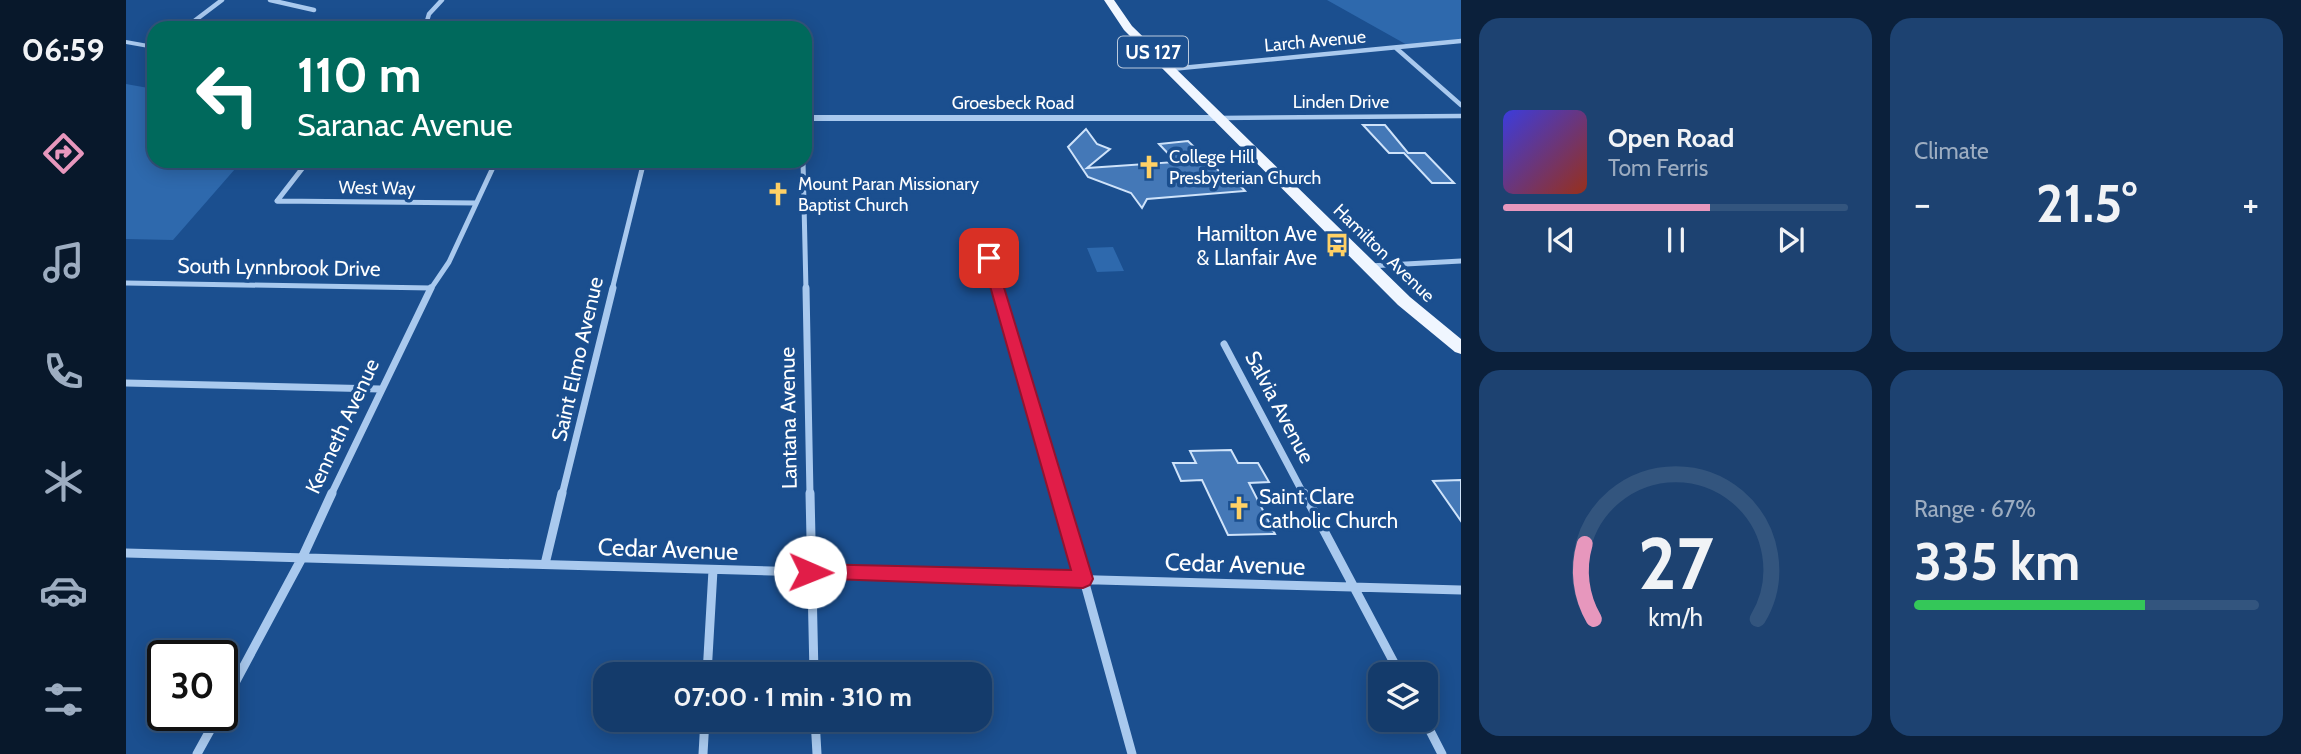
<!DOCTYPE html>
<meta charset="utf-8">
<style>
:root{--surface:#143b6b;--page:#1d4271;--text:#f1f3f6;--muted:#9dadc1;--line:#33557e;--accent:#e797bd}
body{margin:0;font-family:Cabin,sans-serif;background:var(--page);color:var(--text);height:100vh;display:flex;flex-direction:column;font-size:26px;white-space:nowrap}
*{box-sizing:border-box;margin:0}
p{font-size:23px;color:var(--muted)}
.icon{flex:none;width:38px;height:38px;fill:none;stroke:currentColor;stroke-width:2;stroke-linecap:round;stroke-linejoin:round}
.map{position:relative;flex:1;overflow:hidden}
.sheet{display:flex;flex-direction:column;gap:18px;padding:18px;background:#0b203b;width:840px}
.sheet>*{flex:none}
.top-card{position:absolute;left:21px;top:21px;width:665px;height:147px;border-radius:21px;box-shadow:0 4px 18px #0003,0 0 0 2px var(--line);background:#00695c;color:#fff;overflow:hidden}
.controls{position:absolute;left:1242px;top:662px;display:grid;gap:14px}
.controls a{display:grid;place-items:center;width:70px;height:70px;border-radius:14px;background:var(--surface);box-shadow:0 4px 18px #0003,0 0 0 2px var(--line);font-size:35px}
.speed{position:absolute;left:21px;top:640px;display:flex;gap:14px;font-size:35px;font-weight:700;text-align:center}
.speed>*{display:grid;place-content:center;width:91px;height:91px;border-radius:50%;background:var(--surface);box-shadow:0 4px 18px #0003,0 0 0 2px var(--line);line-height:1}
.speed .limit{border:4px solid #111;border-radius:10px;background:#fff;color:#111}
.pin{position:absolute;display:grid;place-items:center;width:60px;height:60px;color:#fff;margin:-30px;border-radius:14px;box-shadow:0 4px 10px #0006}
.me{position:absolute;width:77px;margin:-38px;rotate:91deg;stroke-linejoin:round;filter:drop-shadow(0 0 5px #0008)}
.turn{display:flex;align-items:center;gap:24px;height:147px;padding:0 35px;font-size:32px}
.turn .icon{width:91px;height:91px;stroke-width:2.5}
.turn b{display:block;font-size:49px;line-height:60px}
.big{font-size:52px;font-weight:800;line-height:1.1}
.sheet .widget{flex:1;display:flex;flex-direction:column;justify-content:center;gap:10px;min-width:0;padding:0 24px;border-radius:21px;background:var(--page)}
.sheet .dial{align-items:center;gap:0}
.dial svg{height:182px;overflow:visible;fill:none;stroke:var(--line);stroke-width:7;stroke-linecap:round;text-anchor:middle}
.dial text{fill:var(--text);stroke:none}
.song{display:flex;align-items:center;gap:21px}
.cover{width:84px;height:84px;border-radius:10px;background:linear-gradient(135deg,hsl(240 70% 55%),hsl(10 70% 35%))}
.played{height:7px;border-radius:4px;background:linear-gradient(90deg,var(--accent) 60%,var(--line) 60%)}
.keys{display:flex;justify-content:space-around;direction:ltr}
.heat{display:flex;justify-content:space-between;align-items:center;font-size:38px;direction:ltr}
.charge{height:10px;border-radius:5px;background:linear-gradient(90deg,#34c759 67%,var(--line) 0)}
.sheet .tiles{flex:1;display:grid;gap:18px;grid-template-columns:repeat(2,1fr)}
.trip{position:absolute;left:467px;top:662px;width:399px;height:70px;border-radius:21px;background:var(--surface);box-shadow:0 4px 18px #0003,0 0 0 2px var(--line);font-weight:800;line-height:70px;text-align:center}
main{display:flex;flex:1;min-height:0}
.tab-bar{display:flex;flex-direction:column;width:126px;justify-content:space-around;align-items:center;background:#08182b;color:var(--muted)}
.tab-bar .icon{width:49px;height:49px}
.tab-bar .selected{color:var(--accent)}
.tab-bar b{font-size:32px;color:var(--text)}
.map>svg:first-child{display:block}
</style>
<main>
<nav class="tab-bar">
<b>06:59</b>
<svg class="icon selected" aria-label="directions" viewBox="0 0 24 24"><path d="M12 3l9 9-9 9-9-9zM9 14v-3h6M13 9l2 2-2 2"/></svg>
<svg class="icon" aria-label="music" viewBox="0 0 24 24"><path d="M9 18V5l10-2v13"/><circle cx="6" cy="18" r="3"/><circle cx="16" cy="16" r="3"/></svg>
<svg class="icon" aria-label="phone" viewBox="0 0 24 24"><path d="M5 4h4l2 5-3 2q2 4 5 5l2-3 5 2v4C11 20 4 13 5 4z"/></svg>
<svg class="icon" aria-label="climate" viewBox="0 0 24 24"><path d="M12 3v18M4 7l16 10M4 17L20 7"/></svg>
<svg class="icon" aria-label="car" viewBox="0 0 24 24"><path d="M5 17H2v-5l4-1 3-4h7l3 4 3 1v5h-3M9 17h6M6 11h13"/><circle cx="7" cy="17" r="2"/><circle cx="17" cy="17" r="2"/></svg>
<svg class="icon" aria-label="filters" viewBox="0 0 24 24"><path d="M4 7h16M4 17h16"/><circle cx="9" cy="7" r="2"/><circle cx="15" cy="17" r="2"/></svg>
</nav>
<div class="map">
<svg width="1335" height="754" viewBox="0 0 1335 754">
<rect width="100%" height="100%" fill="#1b4f8f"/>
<path fill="#2e69ad" d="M 1201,0 L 1335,0 L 1335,41 L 1283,46 Z
M 0,84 L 28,89 L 28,161 L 116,161 L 47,240 L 0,239 Z
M 987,247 L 998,271 L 971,272 L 961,248 Z"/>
<path fill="#4478b7" stroke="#cfe3fa" stroke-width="2" d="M 1237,125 L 1259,125 L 1282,153 L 1299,153 L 1328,183 L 1306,183 L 1278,153 L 1263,153 Z
M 960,129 L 971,144 L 984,149 L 961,168 L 1050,162 L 1033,144 L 1062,141 L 1098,176 L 1106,176 L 1119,191 L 1021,199 L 1016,208 L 1005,193 L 962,177 L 942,147 Z
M 1105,450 L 1112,463 L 1132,463 L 1143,482 L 1123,483 L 1149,534 L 1102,535 L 1076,480 L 1055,481 L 1047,463 L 1070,463 L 1064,451 Z
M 1335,480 L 1335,521 L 1307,481 Z"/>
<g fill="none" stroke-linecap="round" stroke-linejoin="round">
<path stroke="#a9c9ee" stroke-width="4.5" d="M 144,0 L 188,10
M 59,28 L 96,0
M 299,28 L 303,14 L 316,0
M 1270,48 L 1335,105
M 1045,69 L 1335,41
M 1094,118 L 1335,116"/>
<path stroke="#a9c9ee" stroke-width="5" d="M 677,161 L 680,290
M 151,201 L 350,203
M 151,201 L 182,161
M 855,231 L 873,290
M 1243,266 L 1335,261
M 0,283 L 305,288
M 304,290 L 323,262 L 370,161
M 486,290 L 518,161"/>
<path stroke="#a9c9ee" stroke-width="7" d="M 680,288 L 684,495
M 873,288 L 934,495
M 1098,344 L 1178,495
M 0,383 L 254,389
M 205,495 L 305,288
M 436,495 L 487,288"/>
<path stroke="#a9c9ee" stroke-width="9" d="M 684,493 L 688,674
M 934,493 L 1006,754
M 1178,493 L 1274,674
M 0,553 L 1335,590
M 419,564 L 436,493
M 581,674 L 587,570
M 96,707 L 177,556 L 206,493
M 689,719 L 691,754
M 1298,719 L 1316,754
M 71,754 L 92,716
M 577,754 L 579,719"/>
<path fill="#a9c9ee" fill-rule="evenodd" d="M 0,40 L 28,45 L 28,49 L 0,44 Z
M 679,115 L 1094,115 L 1098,118 L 1094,121 L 679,121 Z"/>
<path fill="#f0f6ff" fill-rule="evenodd" d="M 978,0 L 988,0 L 1006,26 L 1284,297 L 1335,339 L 1335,354 L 1329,352 L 1272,305 L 998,30 Z"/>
</g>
<path fill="#e11d48" stroke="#92132f" stroke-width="2" d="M 863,254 L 869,258 L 967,579 L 964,585 L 957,588 L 678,578 L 675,572 L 678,566 L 684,564 L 945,570 L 856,258 Z"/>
<defs>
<g id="church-bare" transform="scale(1.89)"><path d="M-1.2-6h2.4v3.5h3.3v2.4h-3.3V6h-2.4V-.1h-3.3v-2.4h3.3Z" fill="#ffd166" stroke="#1b4f8f" stroke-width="2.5" paint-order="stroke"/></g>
<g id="bus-bare" transform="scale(1.89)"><path d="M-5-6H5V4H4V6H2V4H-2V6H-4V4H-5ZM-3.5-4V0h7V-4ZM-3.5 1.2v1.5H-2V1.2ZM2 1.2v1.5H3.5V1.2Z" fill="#ffd166" stroke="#1b4f8f" stroke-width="2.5" paint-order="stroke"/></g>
</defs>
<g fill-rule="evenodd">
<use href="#church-bare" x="1023" y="167"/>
<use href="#church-bare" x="652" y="194"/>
<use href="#bus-bare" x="1211" y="245"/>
<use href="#church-bare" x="1113" y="508"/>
</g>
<g text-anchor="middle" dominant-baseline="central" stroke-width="7" stroke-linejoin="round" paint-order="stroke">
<g font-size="18" fill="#fff" stroke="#1b4f8f">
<text transform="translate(1189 41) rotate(-5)">Larch Avenue</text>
<text x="1215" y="102">Linden Drive</text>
<text x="887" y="103">Groesbeck Road</text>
<text transform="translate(251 188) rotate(1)">West Way</text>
<text transform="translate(1258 253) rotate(44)">Hamilton Avenue</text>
</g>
<g font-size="18" fill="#fff" stroke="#1b4f8f" text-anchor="start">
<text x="1043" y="157">College Hill<tspan x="1043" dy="21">Presbyterian Church</tspan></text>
<text x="672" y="184">Mount Paran Missionary<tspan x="672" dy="21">Baptist Church</tspan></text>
</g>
<rect fill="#1b4f8f" stroke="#bbcadd" stroke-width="2" x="992" y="36.5" width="70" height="31" rx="5"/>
<g font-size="19" font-weight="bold" fill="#fff">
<text x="1027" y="52">US 127</text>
</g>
<g font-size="21" fill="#fff" stroke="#1b4f8f" text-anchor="end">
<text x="1191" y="233">Hamilton Ave<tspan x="1191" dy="24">&amp; Llanfair Ave</tspan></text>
<text x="1133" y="496" text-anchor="start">Saint Clare<tspan x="1133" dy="24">Catholic Church</tspan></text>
</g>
<g font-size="21" fill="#fff" stroke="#1b4f8f">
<text transform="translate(153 267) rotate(1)">South Lynnbrook Drive</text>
<text transform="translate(451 359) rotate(-77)">Saint Elmo Avenue</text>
<text transform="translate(1154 407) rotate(62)">Salvia Avenue</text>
<text transform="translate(662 418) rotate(-91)">Lantana Avenue</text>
<text transform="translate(216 426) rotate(-65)">Kenneth Avenue</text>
</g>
<g font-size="24" fill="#fff" stroke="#1b4f8f">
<text transform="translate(542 549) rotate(2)">Cedar Avenue</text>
<text transform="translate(1109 564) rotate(2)">Cedar Avenue</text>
</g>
</g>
</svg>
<div class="controls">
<a><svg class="icon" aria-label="layers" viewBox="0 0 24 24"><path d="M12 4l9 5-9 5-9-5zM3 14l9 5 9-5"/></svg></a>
</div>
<div class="speed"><div class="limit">30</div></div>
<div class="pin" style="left:863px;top:258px;background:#d93025"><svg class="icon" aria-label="arrive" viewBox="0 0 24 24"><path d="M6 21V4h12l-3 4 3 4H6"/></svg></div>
<svg class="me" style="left:684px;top:572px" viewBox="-20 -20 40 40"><circle r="19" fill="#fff"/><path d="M0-13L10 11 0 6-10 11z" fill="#e11d48"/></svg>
<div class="trip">07:00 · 1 min · 310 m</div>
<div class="top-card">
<div class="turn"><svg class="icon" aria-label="left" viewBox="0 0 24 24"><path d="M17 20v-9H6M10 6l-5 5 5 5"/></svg><div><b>110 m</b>Saranac Avenue</div></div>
</div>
</div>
<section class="sheet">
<div class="tiles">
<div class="widget">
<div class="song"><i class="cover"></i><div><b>Open Road</b><p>Tom Ferris</p></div></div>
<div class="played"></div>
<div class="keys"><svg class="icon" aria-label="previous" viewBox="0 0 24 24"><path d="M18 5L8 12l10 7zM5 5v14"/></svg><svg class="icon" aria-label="pause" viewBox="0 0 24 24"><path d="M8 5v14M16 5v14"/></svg><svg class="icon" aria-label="next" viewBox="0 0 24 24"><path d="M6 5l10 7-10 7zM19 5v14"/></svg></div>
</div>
<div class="widget"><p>Climate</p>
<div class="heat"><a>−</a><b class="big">21.5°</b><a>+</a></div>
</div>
<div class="widget dial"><svg viewBox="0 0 100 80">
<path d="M14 69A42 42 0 1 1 86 69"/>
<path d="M14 69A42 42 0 0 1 10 36" stroke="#e797bd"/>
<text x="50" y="56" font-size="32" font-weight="700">27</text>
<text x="50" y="72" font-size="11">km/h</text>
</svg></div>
<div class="widget"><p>Range · 67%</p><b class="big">335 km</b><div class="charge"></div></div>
</div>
</section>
</main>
